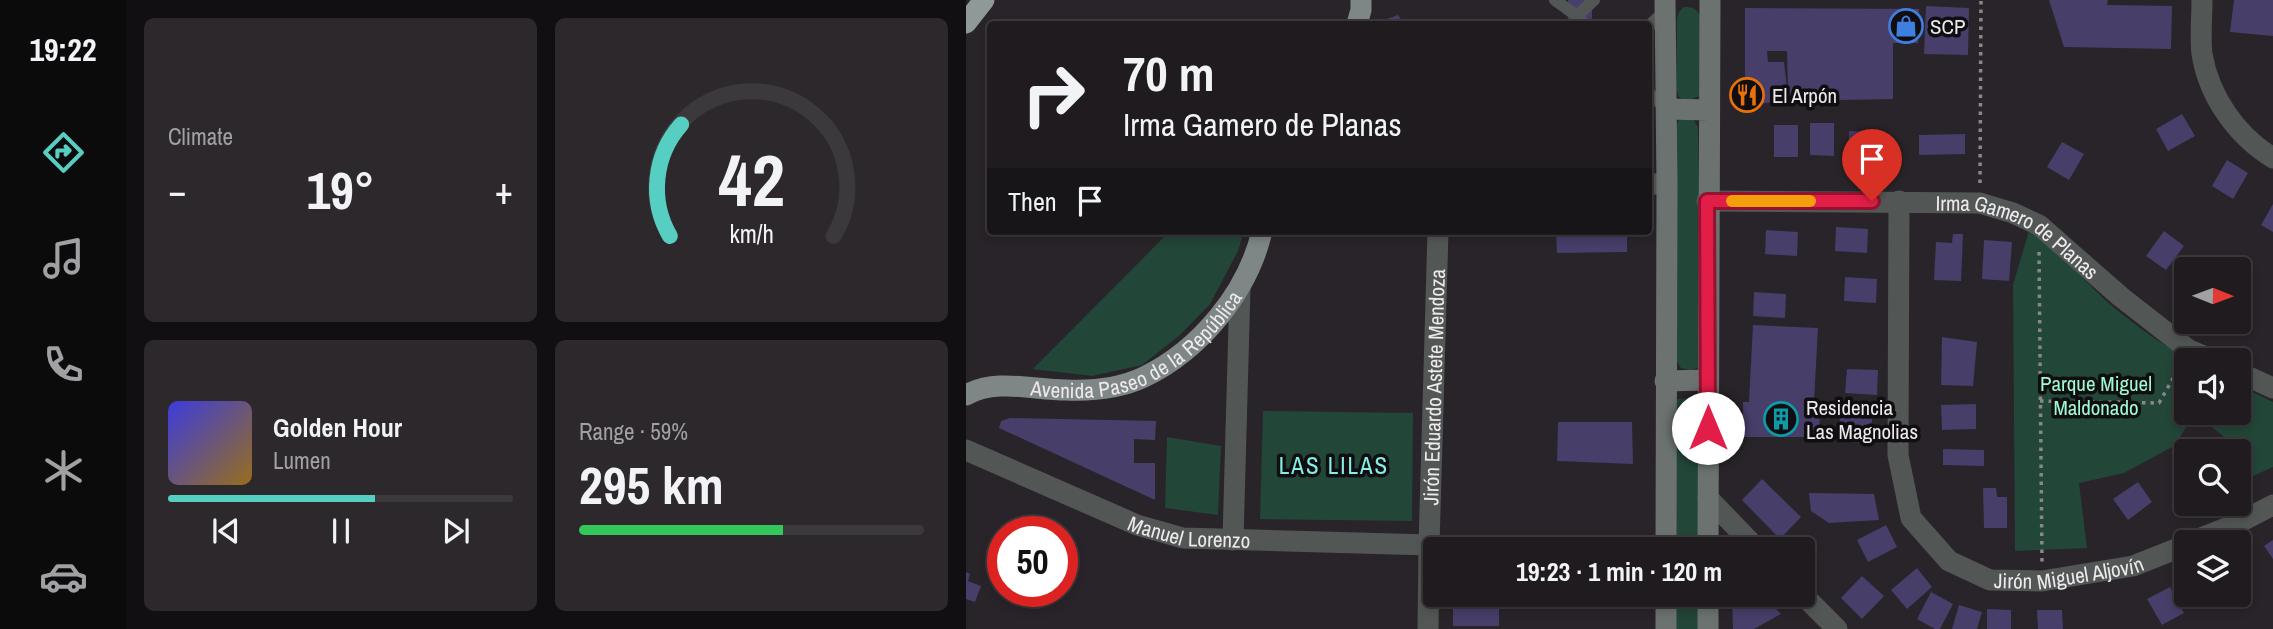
<!DOCTYPE html>
<meta charset="utf-8">
<style>
:root{--surface:#1f1b1f;--page:#2c282c;--text:#f1f3f6;--muted:#a1a1a4;--line:#3c393d;--accent:#57cec2}
body{margin:0;font-family:"Archivo Narrow",sans-serif;background:var(--page);color:var(--text);height:100vh;display:flex;flex-direction:column;font-size:26px;white-space:nowrap}
*{box-sizing:border-box;margin:0}
p{font-size:23px;color:var(--muted)}
.icon{flex:none;width:38px;height:38px;fill:none;stroke:currentColor;stroke-width:2;stroke-linecap:round;stroke-linejoin:round}
.map{position:relative;flex:1;overflow:hidden}
.side{display:flex;flex-direction:column;gap:18px;padding:18px;background:#110f11;width:840px}
.side>*{flex:none}
.top-card{position:absolute;left:21px;top:21px;width:665px;height:214px;border-radius:7px;box-shadow:0 4px 10px #0003,0 0 0 2px var(--line);background:#1f1b1f;color:var(--text);overflow:hidden}
.needle{width:46px;rotate:91deg}
.tools{position:absolute;left:1208px;top:257px;display:grid;gap:14px}
.tools a{display:grid;place-items:center;width:77px;height:77px;border-radius:7px;background:var(--surface);box-shadow:0 4px 10px #0003,0 0 0 2px var(--line);font-size:35px}
.speed{position:absolute;left:21px;top:516px;display:flex;gap:14px;font-size:35px;font-weight:700;text-align:center}
.speed>*{display:grid;place-content:center;width:91px;height:91px;border-radius:50%;background:var(--surface);box-shadow:0 4px 10px #0003,0 0 0 2px var(--line);line-height:1}
.speed .limit{border:10px solid #d22;background:#fff;color:#111}
.pin{position:absolute;display:grid;place-items:center;width:60px;height:60px;color:#fff;margin:-72px -30px;border-radius:50% 50% 50% 0;rotate:-45deg;box-shadow:0 0 7px #0007}
.pin .icon{rotate:45deg}
.me{position:absolute;width:77px;margin:-38px;rotate:0deg;stroke-linejoin:round;filter:drop-shadow(0 0 5px #0008)}
.turn{display:flex;align-items:center;gap:24px;height:147px;padding:0 21px;font-size:32px}
.turn .icon{width:91px;height:91px;stroke-width:2.5}
.turn b{display:block;font-size:49px;line-height:60px}
.then{display:flex;align-items:center;height:66px;padding:0 21px;background:#0003;gap:14px;font-size:26px}
.big{font-size:52px;font-weight:700;line-height:1.1}
.side .widget{flex:1;display:flex;flex-direction:column;justify-content:center;gap:10px;min-width:0;padding:0 24px;border-radius:10px;background:var(--page)}
.side .dial{align-items:center;gap:0}
.dial svg{height:182px;overflow:visible;fill:none;stroke:var(--line);stroke-width:7;stroke-linecap:round;text-anchor:middle}
.dial text{fill:var(--text);stroke:none}
.song{display:flex;align-items:center;gap:21px}
.cover{width:84px;height:84px;border-radius:10px;background:linear-gradient(135deg,hsl(240 70% 55%),hsl(40 70% 35%))}
.played{height:7px;border-radius:4px;background:linear-gradient(90deg,var(--accent) 60%,var(--line) 60%)}
.keys{display:flex;justify-content:space-around;direction:ltr}
.heat{display:flex;justify-content:space-between;align-items:center;font-size:38px;direction:ltr}
.charge{height:10px;border-radius:5px;background:linear-gradient(90deg,#34c759 59%,var(--line) 0)}
.side .tiles{flex:1;display:grid;gap:18px;grid-template-columns:repeat(2,1fr)}
.trip{position:absolute;left:457px;top:537px;width:392px;height:70px;border-radius:7px;background:var(--surface);box-shadow:0 4px 10px #0003,0 0 0 2px var(--line);font-weight:700;line-height:70px;text-align:center}
main{display:flex;flex:1;min-height:0}
.tab-bar{display:flex;flex-direction:column;width:126px;justify-content:space-around;align-items:center;background:#0c0b0c;color:var(--muted)}
.tab-bar .icon{width:49px;height:49px}
.tab-bar .active{color:var(--accent)}
.tab-bar b{font-size:32px;color:var(--text)}
.map>svg:first-child{display:block}
</style>
<main>
<nav class="tab-bar">
<b>19:22</b>
<svg class="icon active" aria-label="directions" viewBox="0 0 24 24"><path d="M12 3l9 9-9 9-9-9zM9 14v-3h6M13 9l2 2-2 2"/></svg>
<svg class="icon" aria-label="music" viewBox="0 0 24 24"><path d="M9 18V5l10-2v13"/><circle cx="6" cy="18" r="3"/><circle cx="16" cy="16" r="3"/></svg>
<svg class="icon" aria-label="phone" viewBox="0 0 24 24"><path d="M5 4h4l2 5-3 2q2 4 5 5l2-3 5 2v4C11 20 4 13 5 4z"/></svg>
<svg class="icon" aria-label="climate" viewBox="0 0 24 24"><path d="M12 3v18M4 7l16 10M4 17L20 7"/></svg>
<svg class="icon" aria-label="car" viewBox="0 0 24 24"><path d="M5 17H2v-5l4-1 3-4h7l3 4 3 1v5h-3M9 17h6M6 11h13"/><circle cx="7" cy="17" r="2"/><circle cx="17" cy="17" r="2"/></svg>
</nav>
<section class="side">
<div class="tiles">
<div class="widget"><p>Climate</p>
<div class="heat"><a>−</a><b class="big">19°</b><a>+</a></div>
</div>
<div class="widget dial"><svg viewBox="0 0 100 80">
<path d="M14 69A42 42 0 1 1 86 69"/>
<path d="M14 69A42 42 0 0 1 19 20" stroke="#57cec2"/>
<text x="50" y="56" font-size="32" font-weight="700">42</text>
<text x="50" y="72" font-size="11">km/h</text>
</svg></div>
<div class="widget">
<div class="song"><i class="cover"></i><div><b>Golden Hour</b><p>Lumen</p></div></div>
<div class="played"></div>
<div class="keys"><svg class="icon" aria-label="previous" viewBox="0 0 24 24"><path d="M18 5L8 12l10 7zM5 5v14"/></svg><svg class="icon" aria-label="pause" viewBox="0 0 24 24"><path d="M8 5v14M16 5v14"/></svg><svg class="icon" aria-label="next" viewBox="0 0 24 24"><path d="M6 5l10 7-10 7zM19 5v14"/></svg></div>
</div>
<div class="widget"><p>Range · 59%</p><b class="big">295 km</b><div class="charge"></div></div>
</div>
</section>
<div class="map">
<svg width="1307" height="629" viewBox="0 0 1307 629">
<rect width="100%" height="100%" fill="#292429"/>
<path fill="#224637" d="M 718,7 C 728,7 731,9 735,18 L 734,96 L 720,101 L 713,97 L 710,89 L 711,19 L 713,12 Z
M 726,118 L 732,127 L 736,362 L 732,368 L 724,370 L 715,368 L 711,362 L 710,126 L 713,120 Z
M 1064,227 C 1091,249 1114,276 1139,300 C 1162,320 1197,346 1225,360 L 1220,360 L 1220,413 L 1272,413 L 1272,385 L 1307,402 L 1307,467 L 1276,481 L 1272,471 L 1272,452 L 1264,451 L 1257,436 L 1229,414 L 1208,446 L 1158,473 L 1113,483 L 1121,548 L 1049,551 L 1047,285 Z
M 204,231 L 278,231 L 272,251 L 244,304 L 214,335 L 176,365 L 126,376 L 67,369 Z
M 726,398 L 735,402 L 735,549 L 707,550 L 708,403 L 712,399 Z
M 297,411 L 447,413 L 446,521 L 294,519 Z
M 201,437 L 255,446 L 252,515 L 199,508 Z
M 707,595 L 735,595 L 735,629 L 707,629 Z"/>
<path fill="#473e6a" fill-rule="evenodd" d="M 602,0 L 626,0 L 626,24 L 602,24 Z
M 1083,0 L 1142,0 L 1141,5 L 1206,6 L 1205,49 L 1098,47 Z
M 1268,0 L 1307,0 L 1307,36 L 1264,32 Z
M 960,6 L 1003,8 L 1002,55 L 958,54 Z
M 779,8 L 953,9 L 952,43 L 927,43 L 927,99 L 822,101 L 779,105 ZM 801,51 L 821,51 L 822,97 L 818,62 L 802,62 Z
M 432,15 L 438,24 L 407,24 Z
M 1216,114 L 1229,136 L 1202,151 L 1190,129 Z
M 844,123 L 868,123 L 868,156 L 844,155 Z
M 808,125 L 832,125 L 832,157 L 808,157 Z
M 883,131 L 906,132 L 906,164 L 882,164 Z
M 999,134 L 999,154 L 953,155 L 953,135 Z
M 1096,142 L 1118,154 L 1103,180 L 1081,167 Z
M 1261,160 L 1282,173 L 1267,199 L 1246,186 Z
M 1307,204 L 1307,232 L 1295,225 Z
M 870,227 L 902,229 L 901,253 L 869,251 Z
M 800,230 L 832,232 L 831,256 L 799,254 Z
M 590,231 L 661,231 L 661,252 L 591,253 Z
M 1198,231 L 1218,246 L 1200,270 L 1180,256 Z
M 987,234 L 997,234 L 995,281 L 968,280 L 970,242 L 986,243 Z
M 1018,240 L 1046,242 L 1043,281 L 1016,279 Z
M 879,277 L 911,279 L 910,303 L 878,301 Z
M 788,292 L 820,294 L 819,318 L 787,316 Z
M 787,325 L 852,328 L 848,401 L 853,401 L 854,437 L 777,437 L 777,402 L 783,402 Z
M 976,337 L 1011,342 L 1007,386 L 975,385 Z
M 881,369 L 912,370 L 911,395 L 879,393 Z
M 1010,404 L 1010,429 L 976,430 L 975,405 Z
M 874,417 L 906,419 L 904,443 L 872,442 Z
M 44,418 L 190,421 L 189,440 L 168,439 L 168,463 L 189,463 L 189,500 L 33,428 L 35,421 Z
M 592,422 L 666,422 L 667,464 L 591,461 Z
M 977,449 L 1018,450 L 1018,466 L 977,465 Z
M 1220,454 L 1220,479 L 1208,462 Z
M 796,479 L 835,517 L 814,539 L 776,500 Z
M 1172,482 L 1186,502 L 1162,520 L 1147,499 Z
M 1017,488 L 1030,488 L 1031,497 L 1041,497 L 1041,528 L 1018,528 Z
M 843,493 L 908,494 L 913,520 L 863,523 L 845,511 Z
M 920,525 L 931,547 L 902,562 L 891,540 Z
M 1307,540 L 1307,559 L 1298,546 Z
M 951,568 L 966,587 L 941,609 L 925,590 Z
M 0,572 L 4,574 L 2,581 L 15,586 L 9,602 L 0,599 Z
M 896,576 L 918,596 L 896,619 L 875,598 Z
M 1204,587 L 1218,613 L 1196,625 L 1181,599 Z
M 965,592 L 987,604 L 974,629 L 969,629 L 951,619 Z
M 600,595 L 672,595 L 676,604 L 601,609 Z
M 766,595 L 796,595 L 815,614 L 788,629 L 767,629 Z
M 487,596 L 502,596 L 502,600 L 512,600 L 512,598 L 533,597 L 533,626 L 487,626 Z
M 993,605 L 1016,612 L 1011,629 L 986,629 Z
M 1021,609 L 1045,610 L 1045,629 L 1021,629 Z
M 1071,610 L 1096,610 L 1097,629 L 1072,629 Z"/>
<g fill="none" stroke-linecap="round" stroke-linejoin="round">
<path stroke="#8a868a" stroke-width="3.5" stroke-dasharray="3.5 5" stroke-linecap="butt" d="M 1014,183 L 1015,0
M 1073,252 L 1076,562
M 1074,401 L 1193,403 L 1213,368"/>
<path stroke="#525756" stroke-width="12" d="M 589,0 L 611,16 L 618,24
M 611,16 L 628,0
M 682,27 L 698,12
M 682,92 L 700,109"/>
<g stroke="#525756" stroke-width="21">
<path d="M 1236,0 C 1236,17 1234,37 1236,54 C 1243,97 1271,136 1307,158"/>
<path d="M 682,184 L 701,184"/>
<path id="s1" d="M 741,201 L 1014,203 L 1047,213 L 1073,225 L 1155,297 L 1223,350 L 1247,360"/>
<path id="s2" d="M 933,201 L 932,455 L 945,518 L 983,561 L 1024,580 L 1076,581 L 1167,566 L 1220,545"/>
<path d="M 1272,372 L 1307,388"/>
<path id="s3" d="M 0,450 L 171,525 L 217,538 L 463,545"/>
<path d="M 742,498 L 792,550"/>
<path d="M 267,540 L 274,288"/>
<path d="M 1225,542 L 1270,524 L 1307,505"/>
<path d="M 836,594 L 871,629"/>
<path id="s4" d="M 462,629 L 463,545 L 472,231"/>
</g>
<path stroke="#6b7270" stroke-width="21" d="M 699,0 L 701,184 L 700,550
M 701,109 L 743,110
M 699,381 L 742,380
M 742,550 L 744,0
M 700,595 L 700,629
M 742,629 L 742,595"/>
<g stroke="#7e8785" stroke-width="21">
<path d="M 391,24 L 395,10 L 395,0"/>
<path id="s5" d="M 0,395 C 30,378 67,390 100,390 C 126,391 155,388 178,377 C 234,350 282,292 296,231"/>
</g>
<path stroke="#8f9a98" stroke-width="21" d="M 0,23 L 18,0"/>
</g>
<g fill="none" stroke-linecap="round" stroke-linejoin="round">
<g stroke="#92132f" stroke-width="18">
<path id="route" d="M 742,428 L 741,201 L 906,201"/>
</g>
<use href="#route" stroke="#e11d48" stroke-width="12"/>
<path stroke="#f59e0b" stroke-width="12" d="M 766,201 L 844,201"/>
</g>
<defs>
<g id="shop-ring" transform="scale(1.75)"><circle r="9.5" fill="#100e10" stroke="#3f7fe0" stroke-width="1.5"/><path d="M-5-2.5h2.3a2.7 3.5 0 0 1 5.4 0H5L5.5 6h-11ZM-1.5-2.5h3a1.5 2.3 0 0 0-3 0Z" fill="#3f7fe0"/></g>
<g id="restaurant-ring" transform="scale(1.75)"><circle r="9.5" fill="#100e10" stroke="#e8710a" stroke-width="1.5"/><path d="M-5-6h1v4h1v-4h1v4h1v-4h1v5L-1.5 .5V6h-2V.5L-5-1ZM5-6V6H3V1.5H1.5Q1.5-4 5-6Z" fill="#e8710a"/></g>
<g id="building-ring" transform="scale(1.75)"><circle r="9.5" fill="#100e10" stroke="#0f9aa8" stroke-width="1.5"/><path d="M-4-6H4V6H1V3H-1V6H-4ZM-2.5-4.3h1.7v1.8h-1.7ZM.8-4.3h1.7v1.8H.8ZM-2.5-1h1.7V.8h-1.7ZM.8-1h1.7V.8H.8Z" fill="#0f9aa8"/></g>
</defs>
<g fill-rule="evenodd">
<use href="#shop-ring" x="940" y="26"/>
<use href="#restaurant-ring" x="781" y="95"/>
<use href="#building-ring" x="815" y="419"/>
</g>
<g text-anchor="middle" dominant-baseline="central" stroke-width="7" stroke-linejoin="round" paint-order="stroke">
<g font-size="21" fill="#ede9ed" stroke="#100e10" text-anchor="start">
<text x="964" y="26">SCP</text>
<text x="806" y="95">El Arpón</text>
<text x="840" y="407">Residencia<tspan x="840" dy="24">Las Magnolias</tspan></text>
</g>
<g font-size="21" fill="#ede9ed" stroke="#100e10">
<text stroke="none"><textPath href="#s1" startOffset="320">Irma Gamero de Planas</textPath></text>
<text stroke="none"><textPath href="#s5" startOffset="187">Avenida Paseo de la República</textPath></text>
<text stroke="none"><textPath href="#s4" startOffset="242">Jirón Eduardo Astete Mendoza</textPath></text>
<text stroke="none"><textPath href="#s3" startOffset="240">Manuel Lorenzo</textPath></text>
<text stroke="none"><textPath href="#s2" startOffset="500">Jirón Miguel Aljovín</textPath></text>
</g>
<g font-size="21" fill="#a0fad1" stroke="#100e10">
<text x="1130" y="383">Parque Miguel<tspan x="1130" dy="24">Maldonado</tspan></text>
</g>
<g font-size="23" letter-spacing="2" fill="#86efe3" stroke="#100e10">
<text x="368" y="465">LAS LILAS</text>
</g>
</g>
</svg>
<div class="tools">
<a><svg class="needle" viewBox="-14 -14 28 28"><path d="M0-13l5 13h-10z" fill="#e53935"/><path d="M0 13l5-13h-10z" fill="#a1a1a4"/></svg></a>
<a><svg class="icon" aria-label="sound" viewBox="0 0 24 24"><path d="M4 9h4l5-4v14l-5-4H4zM17 9q2 3 0 6"/></svg></a>
<a><svg class="icon" aria-label="search" viewBox="0 0 24 24"><circle cx="10" cy="10" r="6"/><path d="M15 15l6 6"/></svg></a>
<a><svg class="icon" aria-label="layers" viewBox="0 0 24 24"><path d="M12 4l9 5-9 5-9-5zM3 14l9 5 9-5"/></svg></a>
</div>
<div class="speed"><div class="limit">50</div></div>
<div class="pin" style="left:906px;top:201px;background:#d93025"><svg class="icon" aria-label="arrive" viewBox="0 0 24 24"><path d="M6 21V4h12l-3 4 3 4H6"/></svg></div>
<svg class="me" style="left:742px;top:428px" viewBox="-20 -20 40 40"><circle r="19" fill="#fff"/><path d="M0-13L10 11 0 6-10 11z" fill="#e11d48"/></svg>
<div class="trip">19:23 · 1 min · 120 m</div>
<div class="top-card">
<div class="turn"><svg class="icon" aria-label="right" viewBox="0 0 24 24"><path d="M7 20v-9h11M14 6l5 5-5 5"/></svg><div><b>70 m</b>Irma Gamero de Planas</div></div>
<div class="then">Then<svg class="icon" aria-label="arrive" viewBox="0 0 24 24"><path d="M6 21V4h12l-3 4 3 4H6"/></svg></div>
</div>
</div>
</main>
